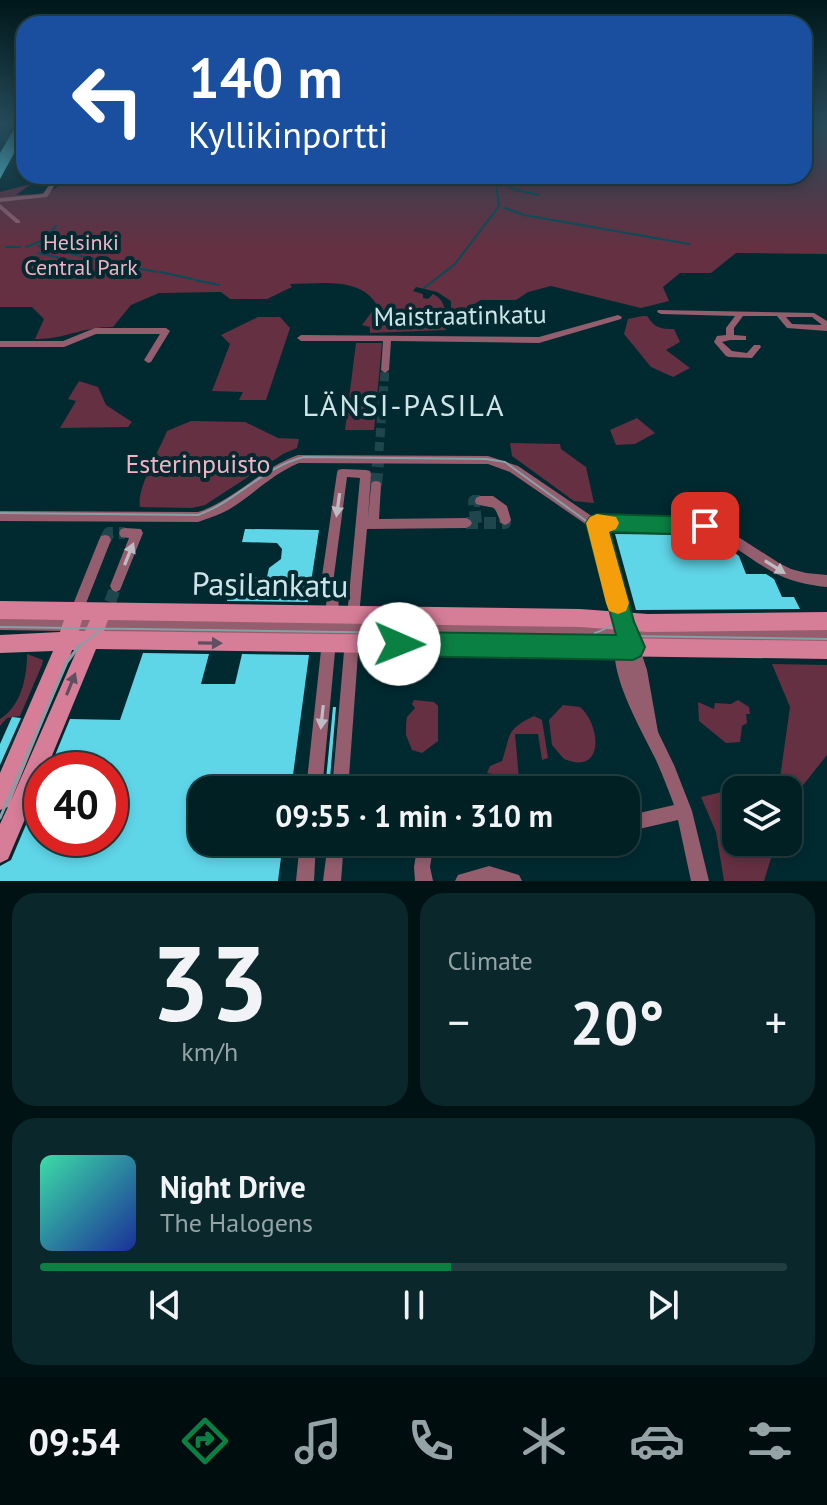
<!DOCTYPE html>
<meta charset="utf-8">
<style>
:root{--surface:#002024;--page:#0a282c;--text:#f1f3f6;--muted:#95a3a6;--line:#223e41;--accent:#0b8043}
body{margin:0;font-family:"PT Sans",sans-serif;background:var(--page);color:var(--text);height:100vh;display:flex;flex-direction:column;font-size:30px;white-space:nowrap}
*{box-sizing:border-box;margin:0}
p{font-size:26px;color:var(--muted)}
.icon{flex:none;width:44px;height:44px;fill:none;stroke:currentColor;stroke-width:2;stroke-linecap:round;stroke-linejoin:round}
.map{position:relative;height:881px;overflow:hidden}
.drawer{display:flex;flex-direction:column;gap:12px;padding:12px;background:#001214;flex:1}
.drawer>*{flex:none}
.guide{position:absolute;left:16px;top:16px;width:796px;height:168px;border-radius:24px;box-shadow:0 4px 12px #0003,0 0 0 2px var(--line);background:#1a4fa0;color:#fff;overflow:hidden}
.controls{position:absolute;left:722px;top:776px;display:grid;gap:16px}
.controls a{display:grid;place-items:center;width:80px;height:80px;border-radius:16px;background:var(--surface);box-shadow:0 4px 12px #0003,0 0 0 2px var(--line);font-size:40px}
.speed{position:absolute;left:24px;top:752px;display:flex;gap:16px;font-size:40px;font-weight:700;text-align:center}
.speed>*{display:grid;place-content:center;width:104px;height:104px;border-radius:50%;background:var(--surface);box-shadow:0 4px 12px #0003,0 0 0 2px var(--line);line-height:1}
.speed .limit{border:12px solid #d22;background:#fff;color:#111}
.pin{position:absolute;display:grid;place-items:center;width:68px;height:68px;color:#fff;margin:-34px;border-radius:16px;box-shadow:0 4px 12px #0006}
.me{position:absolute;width:88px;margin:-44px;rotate:91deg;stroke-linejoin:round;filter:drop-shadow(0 0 6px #0008)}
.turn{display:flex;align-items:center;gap:28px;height:168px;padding:0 40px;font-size:36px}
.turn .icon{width:104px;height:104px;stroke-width:2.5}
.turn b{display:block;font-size:56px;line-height:68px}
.big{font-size:60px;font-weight:700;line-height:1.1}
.drawer .widget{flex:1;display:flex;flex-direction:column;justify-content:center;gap:12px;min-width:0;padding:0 28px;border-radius:24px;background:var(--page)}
.drawer .dial{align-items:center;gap:0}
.dial b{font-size:104px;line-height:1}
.song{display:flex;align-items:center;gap:24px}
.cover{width:96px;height:96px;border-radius:12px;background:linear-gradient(135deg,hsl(160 70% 55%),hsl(230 70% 35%))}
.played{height:8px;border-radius:4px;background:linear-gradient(90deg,var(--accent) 55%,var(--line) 55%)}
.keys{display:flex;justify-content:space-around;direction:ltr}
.heat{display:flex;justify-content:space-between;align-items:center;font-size:44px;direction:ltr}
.drawer .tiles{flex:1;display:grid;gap:12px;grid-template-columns:1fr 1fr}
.widget:last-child{grid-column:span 2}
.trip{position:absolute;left:188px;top:776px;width:452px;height:80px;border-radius:24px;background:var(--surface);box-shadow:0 4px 12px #0003,0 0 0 2px var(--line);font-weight:700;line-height:80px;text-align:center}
.tab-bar{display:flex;height:128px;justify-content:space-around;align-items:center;background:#000d0e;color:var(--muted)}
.tab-bar .icon{width:56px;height:56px}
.tab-bar .on{color:var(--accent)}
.tab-bar b{font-size:36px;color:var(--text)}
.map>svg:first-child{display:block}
</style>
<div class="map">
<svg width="827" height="881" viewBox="0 0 827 881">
<rect width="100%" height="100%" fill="#002a30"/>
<path fill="#653041" d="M 804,124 L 827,124 L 827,254 L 736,253 L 711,273 L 680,273 L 663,287 L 669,301 L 641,308 L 551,286 L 528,292 L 516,300 L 481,300 L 458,314 L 451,310 L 451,301 L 437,292 L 416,287 L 413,291 L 423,294 L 423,298 L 428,299 L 433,294 C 448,301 445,316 446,330 L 370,333 L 370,327 L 362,325 L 377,305 C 360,276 319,284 290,284 L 292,287 L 267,299 L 230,299 L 221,292 L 159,293 L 131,305 L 113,327 C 85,326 63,340 35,339 L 44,319 L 32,307 L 0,307 L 0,192 L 31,184 L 16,195 C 33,194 56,196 64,178 L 84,176 L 804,176 Z
M 642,316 L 647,316 C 655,328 660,329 674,329 L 680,342 L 666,350 L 690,368 L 673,377 L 651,367 L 624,334 L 628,319 Z
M 258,317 L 280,317 L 290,328 L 266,400 L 239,400 L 243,392 L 212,391 L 230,344 L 221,335 Z
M 356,343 L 382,343 L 374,430 L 345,430 Z
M 79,381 L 98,387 L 106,405 L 132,422 L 128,427 L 60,428 L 76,401 L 68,399 Z
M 637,418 L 655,433 L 635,444 L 616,445 L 610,430 Z
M 191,421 L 245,422 L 278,438 L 299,439 L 297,448 L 283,454 L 205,505 L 192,508 L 140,507 C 136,489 160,449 167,431 Z
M 510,443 L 560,444 L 561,449 L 586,467 L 594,503 L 574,501 L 512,456 Z
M 27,654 L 43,660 L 42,665 L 20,716 L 7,718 L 0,726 L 0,719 C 21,706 27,678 27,654 Z
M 772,664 L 827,665 L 827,755 L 788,804 L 788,790 L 736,790 L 736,842 L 776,842 L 764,881 L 724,881 L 716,832 L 701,797 L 780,778 L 790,707 Z
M 414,700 L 434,702 L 438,706 L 438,741 L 422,753 L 412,750 L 406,735 L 406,724 L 407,717 L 415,708 L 412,704 Z
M 738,700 L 749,707 L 750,714 L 746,714 L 747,723 L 742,726 L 740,742 L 726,743 L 699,721 L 698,702 L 714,709 L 715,703 L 731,704 Z
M 563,705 L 580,707 C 601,725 605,776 564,759 L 552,745 L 549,720 Z
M 534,716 L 542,720 L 548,758 L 542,760 L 538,734 L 515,734 L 519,779 L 487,773 L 490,766 L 502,761 C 511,735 505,730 534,716 Z"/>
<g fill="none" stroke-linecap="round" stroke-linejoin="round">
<path stroke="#044d57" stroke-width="2" d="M 490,177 L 516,190 L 539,195
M 505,208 L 524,215 L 689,244
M 38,246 L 94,259
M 6,247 L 20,247
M 26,247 L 44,240 L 56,226
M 38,253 L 73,261
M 96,260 L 157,272
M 160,272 L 192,279
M 195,280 L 219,285
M 424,288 L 455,264 L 499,206 L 496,184"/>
</g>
<path fill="#5fd6e8" d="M 17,124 L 24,124 L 24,135 L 0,179 L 0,153 Z
M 245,529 L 319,530 L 308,602 L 227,601 L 230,587 L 242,587 L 244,577 L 267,577 L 269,568 L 281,559 L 282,549 L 277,543 L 242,542 Z
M 615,534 L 694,535 L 697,543 L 722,543 L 739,556 L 746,574 L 766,574 L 774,579 L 782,597 L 794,597 L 800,609 L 636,610 Z
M 143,653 L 209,654 L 201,684 L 235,684 L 242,654 L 309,655 L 291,790 L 202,790 L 202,842 L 283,842 L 278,881 L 0,881 L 0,866 L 11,860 L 42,787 L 42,838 L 110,838 L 110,770 L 49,770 L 70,719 L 120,720 Z
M 333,707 L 336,707 L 329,790 L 325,790 Z
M 12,717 L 21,718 L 0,765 L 0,744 Z"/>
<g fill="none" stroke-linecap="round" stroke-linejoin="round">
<path stroke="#1f464c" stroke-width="9" stroke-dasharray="9 5" stroke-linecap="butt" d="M 378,465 L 385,370"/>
<path stroke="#1f464c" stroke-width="12" stroke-dasharray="12 6" stroke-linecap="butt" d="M 376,485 L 378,463
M 466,523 L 505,523 L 505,520
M 476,523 L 474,501 L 480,501
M 105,540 L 109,533 L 125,533
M 110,602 L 116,586"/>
<path fill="#955e6e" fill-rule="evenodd" d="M 55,176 L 61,176 L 47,197 L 0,202 L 0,198 L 43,194 Z
M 0,204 L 20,221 L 20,223 L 16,223 L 0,209 Z
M 658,310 L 814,313 L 827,321 L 827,331 L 787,328 L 777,316 L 743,316 L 734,328 L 734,335 L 746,336 L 746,340 L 730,340 L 722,342 L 732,351 L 747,353 L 754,345 L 760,345 L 761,347 L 752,358 L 729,357 L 726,356 L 714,342 L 717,336 L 726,335 L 726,328 L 735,316 L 661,314 L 657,312 ZM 786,317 L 812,317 L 822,325 L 792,324 Z
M 618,315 L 622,317 L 621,319 L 539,343 L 391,341 L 389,370 L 385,373 L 381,370 L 383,341 L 301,341 L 297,338 L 301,335 L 539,337 Z
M 95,328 L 166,328 L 170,331 L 151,362 L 148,363 L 144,360 L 160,334 L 96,334 L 64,347 L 0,347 L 0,341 L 63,341 Z
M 298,455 L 488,456 L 518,466 L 593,517 L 705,521 L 726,529 L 779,563 L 791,569 L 806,573 L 827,575 L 827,587 C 807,585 789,581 771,571 C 748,558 729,541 705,531 L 604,527 L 628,622 L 627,627 L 827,629 L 827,643 L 637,640 L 647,670 L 658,732 L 674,765 L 692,811 L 709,881 L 691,881 L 678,820 L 626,832 L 626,816 L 674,805 C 668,789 662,773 655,758 C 641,729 607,672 616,639 L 357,636 L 359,640 L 348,790 L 332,790 L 345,640 L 347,636 L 331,635 L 334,636 L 336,641 L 322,790 L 306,790 L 322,641 L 324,636 L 327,635 L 0,630 L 0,618 L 328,622 L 325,617 L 327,596 L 321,583 L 337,473 L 338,470 L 342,469 L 366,470 L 370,471 L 371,474 L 368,519 L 371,485 L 372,482 L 376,481 L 380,482 L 381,485 L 379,519 L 466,518 L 470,520 L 472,523 L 470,526 L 466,528 L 367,529 L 359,616 L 358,620 L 353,622 L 348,620 L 347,616 L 360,478 L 347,477 L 333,583 C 339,595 342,611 333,622 L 617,626 L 592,527 L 587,525 L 510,472 L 488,464 L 299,463 C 272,474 253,495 228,510 C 219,515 208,518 198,522 L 0,521 L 0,511 L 198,512 C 235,500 261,468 298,455 Z
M 480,496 L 493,496 L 507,506 L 511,520 L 509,523 L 505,525 L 501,523 C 493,502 496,510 476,504 L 475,501 L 476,498 Z
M 125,528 L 141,529 L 143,533 L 120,590 L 116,592 L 112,590 L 110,586 L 129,538 L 121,537 L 119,533 L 121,529 Z
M 105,535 L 109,536 L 111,540 L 81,616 L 76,618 L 71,616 L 70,612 L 99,540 L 101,536 Z
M 300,842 L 316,842 L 314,881 L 296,881 Z
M 328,842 L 344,842 L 341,881 L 323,881 Z
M 418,842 L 434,842 L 430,867 L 433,881 L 415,881 L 414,867 Z
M 489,866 L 519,875 L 522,881 L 455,881 L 458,875 Z"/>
<path fill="#d67d98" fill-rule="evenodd" d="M 0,601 L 580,609 L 648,614 L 827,612 L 827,630 L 648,632 L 580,627 L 108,620 L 104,631 L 827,641 L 827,659 L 96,649 L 46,770 L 42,770 L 42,779 L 8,859 L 0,863 L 0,824 L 8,807 L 0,810 L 0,773 L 53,651 L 0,653 L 0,635 L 60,632 L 64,620 L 0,619 ZM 82,620 L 90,620 L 85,631 L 79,631 ZM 72,650 L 77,650 L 10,803 L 70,656 Z"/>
<path stroke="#85a1a6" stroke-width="2" d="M 0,513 L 198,515 C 237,501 263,467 304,457 L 486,459 L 505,462 L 600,531 C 609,549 627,608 612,624 C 609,628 600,631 595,633
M 0,627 L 827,639
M 78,647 L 103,628"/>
<path stroke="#85a1a6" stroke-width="3" d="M 0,818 L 67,662 L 80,645"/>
</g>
<defs><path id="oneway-solid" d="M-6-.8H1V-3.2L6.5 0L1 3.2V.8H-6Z" transform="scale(2)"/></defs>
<g fill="#bebcc3">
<use href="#oneway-solid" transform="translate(338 505) rotate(98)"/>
<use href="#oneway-solid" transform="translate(129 554) rotate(-68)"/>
<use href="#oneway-solid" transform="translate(775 567) rotate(32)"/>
<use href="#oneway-solid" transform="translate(322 717) rotate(96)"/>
</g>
<g fill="#604f5f">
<use href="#oneway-solid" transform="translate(210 643) rotate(1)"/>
<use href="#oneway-solid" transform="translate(71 684) rotate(-68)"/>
</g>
<linearGradient id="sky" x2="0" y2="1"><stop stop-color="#00171a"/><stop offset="0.5" stop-color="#264a59"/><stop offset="1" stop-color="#264a59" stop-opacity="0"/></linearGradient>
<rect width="827" height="248" fill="url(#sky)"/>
<path fill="#0b8043" stroke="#07532c" stroke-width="2" d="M 597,514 L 705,517 L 713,520 L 716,526 L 713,532 L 705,535 L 610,532 L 634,622 L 645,647 L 641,656 L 633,660 L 399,656 L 391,653 L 387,644 L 391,636 L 399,632 L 616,635 L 586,523 L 590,517 Z"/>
<path fill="#f59e0b" d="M 597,514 L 616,517 L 619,523 L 616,529 L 609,532 L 629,603 L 626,611 L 618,614 L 609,611 L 606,603 L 586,523 L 590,517 Z"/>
<g text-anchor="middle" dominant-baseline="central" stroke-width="8" stroke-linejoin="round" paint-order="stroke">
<g font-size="22" fill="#f5b1c4" stroke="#002a30">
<text x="81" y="242">Helsinki<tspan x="81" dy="25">Central Park</tspan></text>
</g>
<g font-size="26" fill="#cfe4e8" stroke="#002a30">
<text transform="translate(460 315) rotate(-1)">Maistraatinkatu</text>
</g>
<g font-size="26" fill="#f5b1c4" stroke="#002a30">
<text x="198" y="463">Esterinpuisto</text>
</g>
<g font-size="30" letter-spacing="2" fill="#cfe4e8" stroke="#002a30">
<text x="404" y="404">LÄNSI-PASILA</text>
</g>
<g font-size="32" fill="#cfe4e8" stroke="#002a30">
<text transform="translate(270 584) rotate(1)">Pasilankatu</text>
</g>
</g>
</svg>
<div class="controls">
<a><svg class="icon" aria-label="layers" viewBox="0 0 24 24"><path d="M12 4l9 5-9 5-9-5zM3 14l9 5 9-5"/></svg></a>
</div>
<div class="speed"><div class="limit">40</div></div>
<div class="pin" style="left:705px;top:526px;background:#d93025"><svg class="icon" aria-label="arrive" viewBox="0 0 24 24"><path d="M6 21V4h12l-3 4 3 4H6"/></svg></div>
<svg class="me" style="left:399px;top:644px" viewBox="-20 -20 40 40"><circle r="19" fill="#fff"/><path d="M0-13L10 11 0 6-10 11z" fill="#0b8043"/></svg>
<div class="trip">09:55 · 1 min · 310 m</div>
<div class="guide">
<div class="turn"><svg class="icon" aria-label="left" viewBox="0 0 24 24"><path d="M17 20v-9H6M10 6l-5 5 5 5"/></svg><div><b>140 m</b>Kyllikinportti</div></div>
</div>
</div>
<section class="drawer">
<div class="tiles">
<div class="widget dial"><b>33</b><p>km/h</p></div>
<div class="widget"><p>Climate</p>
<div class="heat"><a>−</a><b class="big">20°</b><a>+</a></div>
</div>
<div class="widget">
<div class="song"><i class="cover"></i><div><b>Night Drive</b><p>The Halogens</p></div></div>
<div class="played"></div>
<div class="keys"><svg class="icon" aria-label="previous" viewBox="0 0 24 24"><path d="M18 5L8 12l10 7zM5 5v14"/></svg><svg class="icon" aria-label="pause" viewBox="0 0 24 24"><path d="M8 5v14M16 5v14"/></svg><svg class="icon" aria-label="next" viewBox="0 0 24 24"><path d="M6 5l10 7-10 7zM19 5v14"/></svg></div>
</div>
</div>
</section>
<nav class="tab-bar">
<b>09:54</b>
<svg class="icon on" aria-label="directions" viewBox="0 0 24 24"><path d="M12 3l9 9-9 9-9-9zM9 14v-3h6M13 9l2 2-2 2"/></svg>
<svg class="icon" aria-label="music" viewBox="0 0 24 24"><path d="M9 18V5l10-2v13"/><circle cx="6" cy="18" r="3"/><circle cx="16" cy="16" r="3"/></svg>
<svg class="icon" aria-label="phone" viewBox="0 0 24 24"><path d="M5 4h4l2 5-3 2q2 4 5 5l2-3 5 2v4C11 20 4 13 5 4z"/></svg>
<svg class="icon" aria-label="climate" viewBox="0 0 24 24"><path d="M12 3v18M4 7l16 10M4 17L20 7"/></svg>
<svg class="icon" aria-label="car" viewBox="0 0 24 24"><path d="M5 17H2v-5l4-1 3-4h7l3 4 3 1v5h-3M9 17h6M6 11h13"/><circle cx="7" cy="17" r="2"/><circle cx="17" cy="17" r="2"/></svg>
<svg class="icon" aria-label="filters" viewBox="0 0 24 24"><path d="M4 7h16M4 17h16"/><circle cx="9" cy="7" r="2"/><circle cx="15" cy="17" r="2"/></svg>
</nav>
